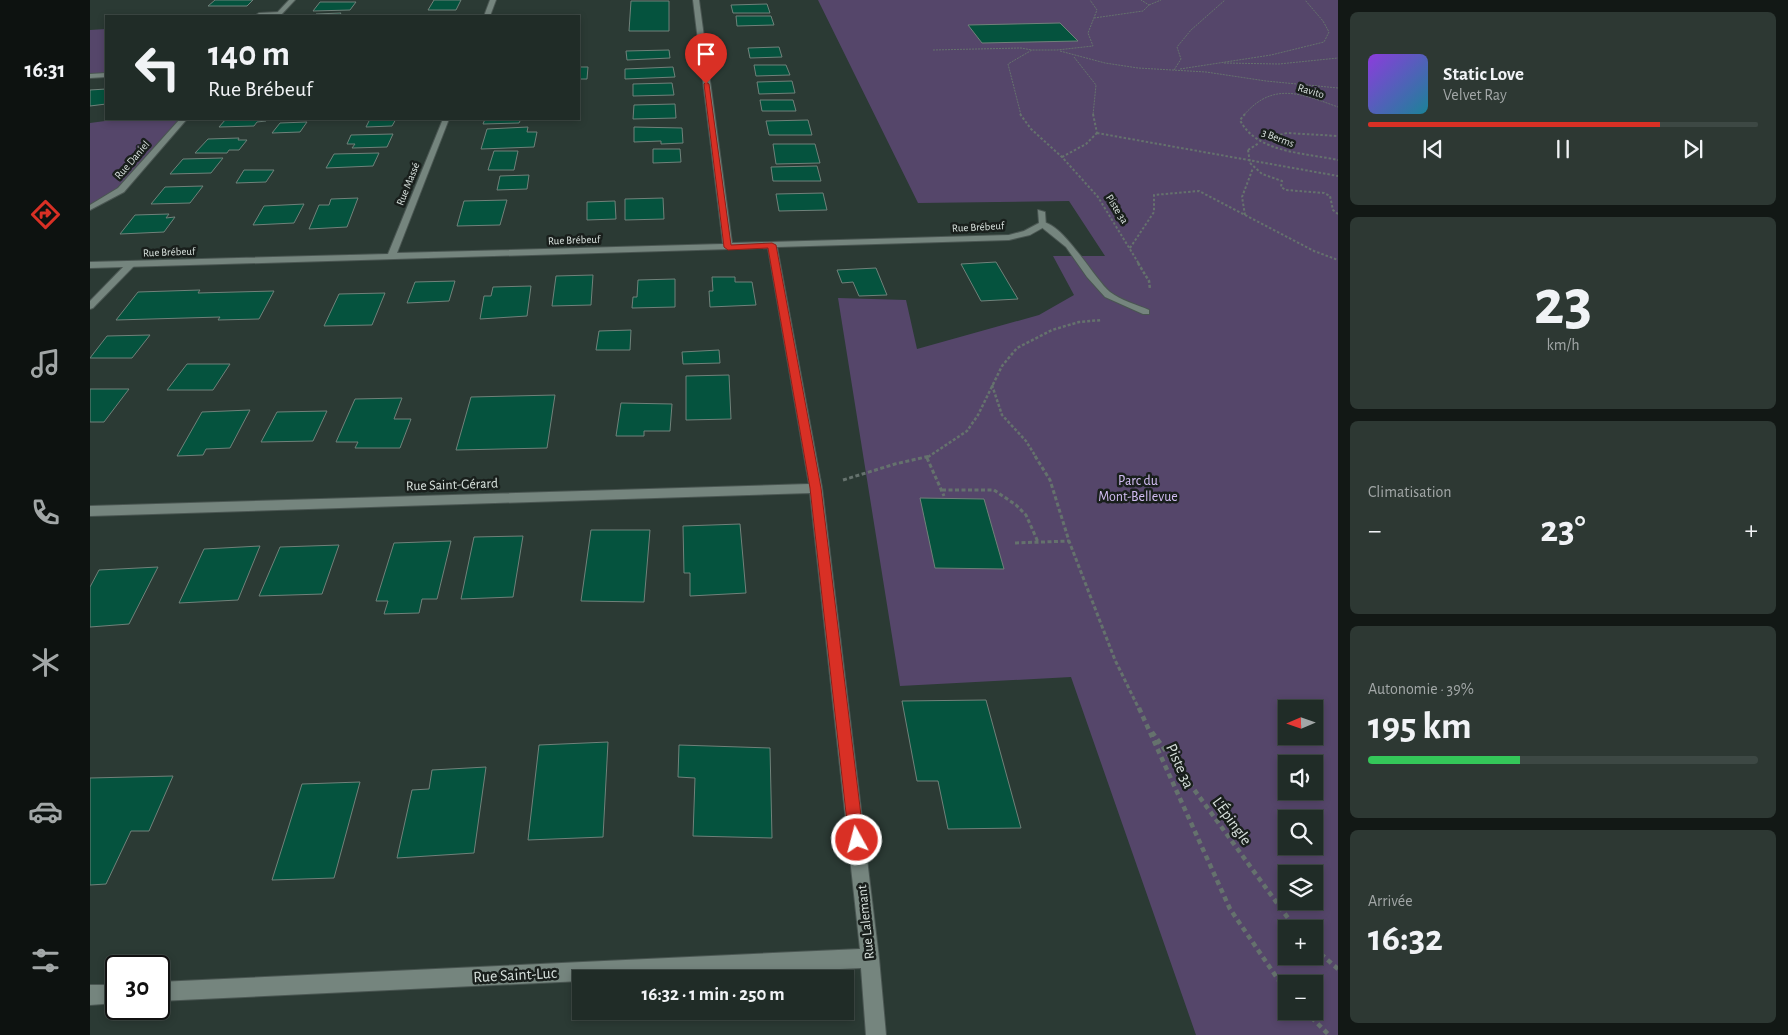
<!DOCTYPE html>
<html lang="fr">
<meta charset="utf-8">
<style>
:root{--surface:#202c27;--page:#2d3833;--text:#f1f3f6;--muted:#a2a7a7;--line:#3d4844;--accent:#d93025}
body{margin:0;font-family:"Alegreya Sans",sans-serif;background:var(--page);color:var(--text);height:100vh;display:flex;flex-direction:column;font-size:19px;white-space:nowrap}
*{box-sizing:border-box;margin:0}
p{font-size:16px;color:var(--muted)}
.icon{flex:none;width:28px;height:28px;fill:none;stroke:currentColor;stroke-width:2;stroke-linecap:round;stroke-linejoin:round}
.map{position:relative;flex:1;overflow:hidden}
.drawer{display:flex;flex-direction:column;gap:12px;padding:12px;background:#121815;width:450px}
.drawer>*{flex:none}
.guide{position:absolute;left:15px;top:15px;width:475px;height:105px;border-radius:0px;box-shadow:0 2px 8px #0003,0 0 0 1px var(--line);background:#202c27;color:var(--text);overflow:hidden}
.needle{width:32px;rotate:268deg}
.fabs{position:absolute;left:1188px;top:700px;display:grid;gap:10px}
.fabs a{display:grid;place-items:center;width:45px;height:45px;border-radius:0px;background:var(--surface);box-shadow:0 2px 8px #0003,0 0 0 1px var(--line);font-size:25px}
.speed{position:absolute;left:15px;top:955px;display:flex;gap:10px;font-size:25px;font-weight:700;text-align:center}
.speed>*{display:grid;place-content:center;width:65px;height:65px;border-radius:50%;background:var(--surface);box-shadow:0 2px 8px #0003,0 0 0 1px var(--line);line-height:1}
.speed .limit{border:2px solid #111;border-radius:8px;background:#fff;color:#111}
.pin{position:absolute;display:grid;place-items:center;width:42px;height:42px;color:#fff;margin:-51px -21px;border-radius:50% 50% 50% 0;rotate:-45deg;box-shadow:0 0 5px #0007}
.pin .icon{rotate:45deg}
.me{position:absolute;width:55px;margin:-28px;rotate:353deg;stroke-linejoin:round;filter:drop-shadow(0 0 4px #0008)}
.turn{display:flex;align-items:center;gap:18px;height:105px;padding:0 20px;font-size:22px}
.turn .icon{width:65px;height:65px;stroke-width:2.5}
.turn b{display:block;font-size:35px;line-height:42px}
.big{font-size:38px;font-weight:600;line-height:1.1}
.drawer .card{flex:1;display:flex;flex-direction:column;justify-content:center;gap:8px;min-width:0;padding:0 18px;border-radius:8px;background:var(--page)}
.drawer .dial{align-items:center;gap:0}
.dial b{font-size:65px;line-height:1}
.song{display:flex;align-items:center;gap:15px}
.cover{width:60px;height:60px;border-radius:8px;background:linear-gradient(135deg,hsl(270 70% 55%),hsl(190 70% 35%))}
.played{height:5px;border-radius:2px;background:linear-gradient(90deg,var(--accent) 75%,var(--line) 75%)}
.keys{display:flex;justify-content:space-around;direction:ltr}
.heat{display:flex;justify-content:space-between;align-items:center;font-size:28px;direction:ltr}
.charge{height:8px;border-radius:4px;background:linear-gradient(90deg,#34c759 39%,var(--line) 0)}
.trip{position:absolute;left:482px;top:970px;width:282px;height:50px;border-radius:0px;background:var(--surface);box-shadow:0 2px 8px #0003,0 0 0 1px var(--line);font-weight:600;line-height:50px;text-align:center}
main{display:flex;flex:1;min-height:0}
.menu{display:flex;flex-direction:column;width:90px;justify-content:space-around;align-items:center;background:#0d1210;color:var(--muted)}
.menu .icon{width:35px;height:35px}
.menu .active{color:var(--accent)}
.menu b{font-size:22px;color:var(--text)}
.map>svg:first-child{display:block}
</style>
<main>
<nav class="menu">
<b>16:31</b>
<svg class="icon active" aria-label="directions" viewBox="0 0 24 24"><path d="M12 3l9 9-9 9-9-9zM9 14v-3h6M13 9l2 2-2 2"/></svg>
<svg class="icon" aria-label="music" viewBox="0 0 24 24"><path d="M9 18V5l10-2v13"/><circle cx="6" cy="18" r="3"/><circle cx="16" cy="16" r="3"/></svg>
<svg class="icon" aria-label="phone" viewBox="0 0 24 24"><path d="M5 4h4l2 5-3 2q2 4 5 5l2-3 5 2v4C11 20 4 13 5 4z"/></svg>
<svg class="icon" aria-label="climate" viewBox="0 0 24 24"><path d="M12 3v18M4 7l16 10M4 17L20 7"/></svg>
<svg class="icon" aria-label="car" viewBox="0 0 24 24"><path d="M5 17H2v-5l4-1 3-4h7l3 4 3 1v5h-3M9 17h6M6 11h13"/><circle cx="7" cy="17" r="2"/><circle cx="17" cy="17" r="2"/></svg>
<svg class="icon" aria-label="filters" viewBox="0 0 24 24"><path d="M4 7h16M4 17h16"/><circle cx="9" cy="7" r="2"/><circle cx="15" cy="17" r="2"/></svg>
</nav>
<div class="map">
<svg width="1248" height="1035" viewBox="0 0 1248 1035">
<rect width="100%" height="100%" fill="#2b3a34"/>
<path fill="#55466a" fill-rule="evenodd" d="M 728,0 L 1248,0 L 1248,1035 L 1106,1035 L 981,677 L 810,686 L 748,298 L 816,300 L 827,349 L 949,315 L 984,295 L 963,256 L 1015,256 L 979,201 L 828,203 ZM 1196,709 L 1224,709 L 1224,736 L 1196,736 ZM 1196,764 L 1224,764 L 1224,791 L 1196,791 ZM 1196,819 L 1224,819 L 1224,846 L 1196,846 ZM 1196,874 L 1224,874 L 1224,901 L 1196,901 ZM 1196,929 L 1224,929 L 1224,956 L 1196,956 ZM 1196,984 L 1224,984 L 1224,1011 L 1196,1011 Z
M 16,29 L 16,75 L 0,76 L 0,30 Z
M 30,119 L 94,119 L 31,190 L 0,208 L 0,123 Z"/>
<path fill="#05533e" stroke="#70817a" d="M 125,0 L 163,0 L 157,6 L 118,6 Z
M 344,0 L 371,0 L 366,10 L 338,10 Z
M 541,1 L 579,1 L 579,31 L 539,31 Z
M 230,2 L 266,2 L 260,10 L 223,11 Z
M 677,4 L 680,13 L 643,13 L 641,5 Z
M 251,13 L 249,16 L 224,16 L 226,14 Z
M 646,16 L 681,16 L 684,25 L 647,26 Z
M 970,23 L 988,41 L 892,43 L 878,25 Z
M 689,47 L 692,57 L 660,58 L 658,48 Z
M 579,50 L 580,58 L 537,60 L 536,51 Z
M 664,65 L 696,65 L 700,75 L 666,76 Z
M 489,67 L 498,67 L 497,79 L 489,79 Z
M 583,67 L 585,77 L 535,79 L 535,69 Z
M 702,81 L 705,93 L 669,94 L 667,82 Z
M 582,83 L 584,95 L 543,96 L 543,84 Z
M 16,89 L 16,104 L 0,106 L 0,90 Z
M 670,100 L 703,100 L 706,111 L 672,111 Z
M 585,104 L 586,118 L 543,119 L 544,105 Z
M 136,119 L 178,119 L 176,121 L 167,122 L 164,126 L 129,127 Z
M 280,119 L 306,119 L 302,126 L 276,127 Z
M 395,119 L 431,119 L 429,123 L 393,124 Z
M 718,120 L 722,135 L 679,135 L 676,121 Z
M 217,122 L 210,132 L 182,133 L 190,123 Z
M 438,127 L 437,132 L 447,132 L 444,147 L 391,149 L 397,129 Z
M 544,127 L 592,128 L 593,143 L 571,144 L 571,141 L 544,142 Z
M 303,134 L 297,147 L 262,148 L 265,144 L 257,144 L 261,135 Z
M 149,138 L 148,140 L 157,140 L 149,150 L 139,150 L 137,153 L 105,153 L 118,139 Z
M 683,144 L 725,144 L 730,163 L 686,164 Z
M 563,149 L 590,149 L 591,162 L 563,163 Z
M 404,151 L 428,151 L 424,170 L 398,170 Z
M 289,153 L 283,166 L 236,168 L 244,154 Z
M 133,158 L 121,173 L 80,174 L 93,159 Z
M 727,166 L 731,181 L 683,181 L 681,167 Z
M 154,170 L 184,170 L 176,182 L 146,183 Z
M 439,175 L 437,189 L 407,190 L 410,176 Z
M 113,186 L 100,203 L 61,204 L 75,187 Z
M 733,193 L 737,210 L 689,211 L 686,194 Z
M 268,198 L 257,227 L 219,229 L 229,205 L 239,205 L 241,199 Z
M 573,198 L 574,219 L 535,220 L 535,199 Z
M 417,200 L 410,225 L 367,226 L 374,201 Z
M 525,201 L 526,219 L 497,220 L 497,202 Z
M 214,204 L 204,223 L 163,225 L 174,206 Z
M 79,214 L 76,218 L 85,217 L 74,232 L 30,234 L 45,215 Z
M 906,262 L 928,299 L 891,301 L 871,264 Z
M 786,268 L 797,295 L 769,296 L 763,282 L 752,283 L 747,270 Z
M 503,275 L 501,305 L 462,306 L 466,276 Z
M 622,277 L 645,277 L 645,282 L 662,282 L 666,305 L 620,307 L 619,291 L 623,291 Z
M 585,279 L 585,307 L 542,308 L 543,297 L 547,297 L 548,280 Z
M 365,281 L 359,301 L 317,303 L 325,282 Z
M 441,286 L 437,316 L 390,319 L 394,296 L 401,296 L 403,287 Z
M 110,290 L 108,293 L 184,291 L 169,319 L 128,320 L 130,317 L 26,320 L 48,292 Z
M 295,293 L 282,325 L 234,326 L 249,294 Z
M 541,330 L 540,350 L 506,350 L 509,331 Z
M 60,335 L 42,358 L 0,358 L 17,336 Z
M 629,350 L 630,363 L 593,364 L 592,352 Z
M 97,364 L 140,364 L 123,390 L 77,390 Z
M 639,375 L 641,419 L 596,420 L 596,376 Z
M 0,389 L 39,389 L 14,422 L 0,422 Z
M 465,395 L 457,448 L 366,450 L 381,397 Z
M 312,398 L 304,419 L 321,419 L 310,448 L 265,448 L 268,442 L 246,442 L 265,399 Z
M 531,403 L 582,404 L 580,431 L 554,431 L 554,436 L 526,436 Z
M 160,410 L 140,448 L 116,449 L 113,455 L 87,456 L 112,412 Z
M 237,411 L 223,441 L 171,442 L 187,412 Z
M 830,498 L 894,499 L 914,569 L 845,568 Z
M 650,524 L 656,593 L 600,596 L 600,573 L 594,573 L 593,526 Z
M 501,530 L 560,530 L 554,602 L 491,601 Z
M 433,536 L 423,597 L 371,599 L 384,537 Z
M 361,541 L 347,599 L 332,599 L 329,613 L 294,614 L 298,601 L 286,601 L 304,543 Z
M 249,545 L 232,594 L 169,596 L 190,547 Z
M 170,546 L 148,600 L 89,603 L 114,549 Z
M 68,567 L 39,624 L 0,627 L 0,587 L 9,570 Z
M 896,700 L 931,828 L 858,829 L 848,781 L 827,781 L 812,701 Z
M 518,742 L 513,837 L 438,840 L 449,745 Z
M 589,745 L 680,748 L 682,838 L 603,836 L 605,778 L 588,777 Z
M 396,767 L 384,853 L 307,858 L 322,790 L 339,789 L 342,770 Z
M 83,776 L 59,831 L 41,831 L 16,884 L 0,885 L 0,778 Z
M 270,782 L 244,878 L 182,880 L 212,784 Z"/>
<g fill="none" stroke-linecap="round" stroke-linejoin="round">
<g stroke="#4a5652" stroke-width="2">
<path id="lane" d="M 189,12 L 191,15 L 166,15 L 169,13 Z
M 16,73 L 16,77 L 0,78 L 0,74 Z
M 950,222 C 971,219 1004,279 1020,292 C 1030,300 1048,305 1059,310 L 1059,314 L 1053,314 L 1015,297 L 997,277 L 976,247 L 950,226 Z"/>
</g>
<g stroke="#4a5652" stroke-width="2">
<path id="street" d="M 199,0 L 205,0 L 190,16 L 184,16 Z
M 400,0 L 406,0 L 400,16 L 394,16 Z
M 603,0 L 609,0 L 642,243 L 919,235 L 934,231 L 949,223 L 948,210 L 955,212 L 956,226 L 940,235 L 919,240 L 687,247 L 732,488 L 789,958 L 796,1035 L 776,1035 L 771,968 L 542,979 L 491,979 L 491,981 L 69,1001 L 69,982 L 770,949 L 720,493 L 0,516 L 0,506 L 719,484 L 678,248 L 0,268 L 0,262 L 298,254 L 353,119 L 359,119 L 307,253 L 633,244 Z
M 90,119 L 97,119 L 34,192 L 0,210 L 0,205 L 28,188 Z
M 0,985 L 26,985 L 26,1003 L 0,1005 Z"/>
</g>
<g stroke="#4a5652" stroke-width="2">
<path id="secondary" d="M 41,261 L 44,262 L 44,266 L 3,308 L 0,309 L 0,301 L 38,262 Z"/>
</g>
<path stroke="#65726d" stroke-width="1" stroke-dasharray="2 1" stroke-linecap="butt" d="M 1059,5 L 1071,0
M 1004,18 L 1053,11 L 1059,5 L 1051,0
M 843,50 L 931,48 L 942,50
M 970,51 L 1015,63 L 1048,68 L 1116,72 L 1176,81 L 1248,88
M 984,57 L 1006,85 L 1003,115
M 1134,63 L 1189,64 L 1248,58
M 1090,69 L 1181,55 L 1234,42 L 1239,32 L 1233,21 L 1215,0
M 1084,70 L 1091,59 L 1087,47 L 1101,30 L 1135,0
M 931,115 L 918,64 L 942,50 L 967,50 L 1003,46 L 998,33 L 1007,10 L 1000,0
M 1154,115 C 1183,81 1212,94 1248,107"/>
<path stroke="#65726d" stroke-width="2" stroke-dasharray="2.5 2" stroke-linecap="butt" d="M 930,114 L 941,129 L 972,157 L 1008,197 L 1049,264
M 1003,114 L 1007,133
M 1155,114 L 1150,120 C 1166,153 1216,153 1248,160
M 1007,133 L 1248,176
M 1177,138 L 1197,133 L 1248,136
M 1158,150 L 1169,143
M 972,157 L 996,144 L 1007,133
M 1160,163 L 1172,174 L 1192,181 L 1191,187 L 1196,190 L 1234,193 L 1240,196 L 1243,210 L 1248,214
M 1155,215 L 1152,197 L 1163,168
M 1040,248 L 1064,212 L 1064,195 L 1109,191 L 1224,251 L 1248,260"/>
<path stroke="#65726d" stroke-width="2.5" stroke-dasharray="3 2" stroke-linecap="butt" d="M 1048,263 L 1059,281 L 1060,289
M 902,385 L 912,415 L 936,441 L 946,457
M 838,457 L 877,431 L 888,415 L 912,366 L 927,348 L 962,330 L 989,322 L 1012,320"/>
<path stroke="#65726d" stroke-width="3" stroke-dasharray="4 2.5" stroke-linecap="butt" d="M 945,456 L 960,480 L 979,541 L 1025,660 L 1049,709
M 837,458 L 854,496
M 753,480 L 805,464 L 840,456
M 852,490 L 904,490 L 926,505 L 936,515 L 948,542
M 925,543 L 979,541"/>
<path stroke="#65726d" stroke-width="4.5" stroke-dasharray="5 4" stroke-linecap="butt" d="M 1049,708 L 1140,909 L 1196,991
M 1062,732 L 1206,929
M 1224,948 L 1248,969
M 1215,1011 L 1239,1035"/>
<use href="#lane" fill="#75857e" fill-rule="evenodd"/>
<use href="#street" fill="#75857e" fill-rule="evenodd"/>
<use href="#secondary" fill="#75857e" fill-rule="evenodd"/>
<path stroke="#65726d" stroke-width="2" stroke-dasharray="2.5 2" stroke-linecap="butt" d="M 1158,150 L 1160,163"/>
</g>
<path fill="#d93025" stroke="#8d1f18" d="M 616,82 L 619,84 L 641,245 L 682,243 L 686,245 L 731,488 L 774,840 L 772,846 L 767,848 L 761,846 L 759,840 L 720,488 L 678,248 L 638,250 L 634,247 L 614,84 Z"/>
<g text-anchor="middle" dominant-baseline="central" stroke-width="5" stroke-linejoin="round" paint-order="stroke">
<g font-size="11" fill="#d7e0dc" stroke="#191f1c">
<text transform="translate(1221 91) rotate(17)">Ravito</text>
<text transform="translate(1188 138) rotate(21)">3 Berms</text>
<text transform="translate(42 160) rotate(-49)">Rue Daniel</text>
<text transform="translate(318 184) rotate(-68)">Rue Massé</text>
<text transform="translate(1027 209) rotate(58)">Piste 3a</text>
<text transform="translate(888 227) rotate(-3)">Rue Brébeuf</text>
<text transform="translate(484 240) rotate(-2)">Rue Brébeuf</text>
<text transform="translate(79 252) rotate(-2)">Rue Brébeuf</text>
</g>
<g font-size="14" fill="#d3bef3" stroke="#191f1c">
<text x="1048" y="481">Parc du<tspan x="1048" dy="16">Mont-Bellevue</tspan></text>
</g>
<g font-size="14" fill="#d7e0dc" stroke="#191f1c">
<text transform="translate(362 485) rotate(-2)">Rue Saint-Gérard</text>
<text transform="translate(776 922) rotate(-96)">Rue Lalemant</text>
</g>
<g font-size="16" fill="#d7e0dc" stroke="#191f1c">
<text transform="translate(1090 766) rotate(66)">Piste 3a</text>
<text transform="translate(1142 821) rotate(54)">L'Épingle</text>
<text transform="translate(425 975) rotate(-3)">Rue Saint-Luc</text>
</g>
</g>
</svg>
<div class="fabs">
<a><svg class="needle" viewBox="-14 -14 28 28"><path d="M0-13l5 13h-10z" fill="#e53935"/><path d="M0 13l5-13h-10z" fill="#a2a7a7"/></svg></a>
<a><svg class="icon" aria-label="sound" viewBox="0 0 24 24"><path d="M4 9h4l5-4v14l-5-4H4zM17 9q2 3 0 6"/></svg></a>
<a><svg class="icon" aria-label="search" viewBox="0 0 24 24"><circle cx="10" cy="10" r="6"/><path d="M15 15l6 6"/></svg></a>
<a><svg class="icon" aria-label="layers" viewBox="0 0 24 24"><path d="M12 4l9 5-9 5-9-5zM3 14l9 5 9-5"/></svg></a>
<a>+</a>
<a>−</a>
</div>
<div class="speed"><div class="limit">30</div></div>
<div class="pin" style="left:616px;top:84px;background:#d93025"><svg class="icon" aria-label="arrive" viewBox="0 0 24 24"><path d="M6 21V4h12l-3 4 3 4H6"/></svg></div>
<svg class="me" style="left:767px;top:840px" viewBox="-20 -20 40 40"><circle r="17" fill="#d93025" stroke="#fff" stroke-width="3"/><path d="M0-11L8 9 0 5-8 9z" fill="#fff"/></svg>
<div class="trip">16:32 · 1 min · 250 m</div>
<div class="guide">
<div class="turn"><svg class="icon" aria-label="left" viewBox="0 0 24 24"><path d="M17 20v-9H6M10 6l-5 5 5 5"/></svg><div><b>140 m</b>Rue Brébeuf</div></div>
</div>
</div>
<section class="drawer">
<div class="card">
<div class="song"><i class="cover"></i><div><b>Static Love</b><p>Velvet Ray</p></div></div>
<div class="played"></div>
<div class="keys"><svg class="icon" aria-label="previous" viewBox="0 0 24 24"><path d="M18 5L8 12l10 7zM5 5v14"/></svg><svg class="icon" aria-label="pause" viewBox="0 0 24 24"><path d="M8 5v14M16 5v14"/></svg><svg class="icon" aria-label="next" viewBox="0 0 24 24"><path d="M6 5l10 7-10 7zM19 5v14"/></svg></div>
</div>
<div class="card dial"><b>23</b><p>km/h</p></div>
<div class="card"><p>Climatisation</p>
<div class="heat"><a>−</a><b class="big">23°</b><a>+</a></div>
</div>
<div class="card"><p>Autonomie · 39%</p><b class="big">195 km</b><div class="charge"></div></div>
<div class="card"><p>Arrivée</p><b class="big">16:32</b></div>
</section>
</main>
